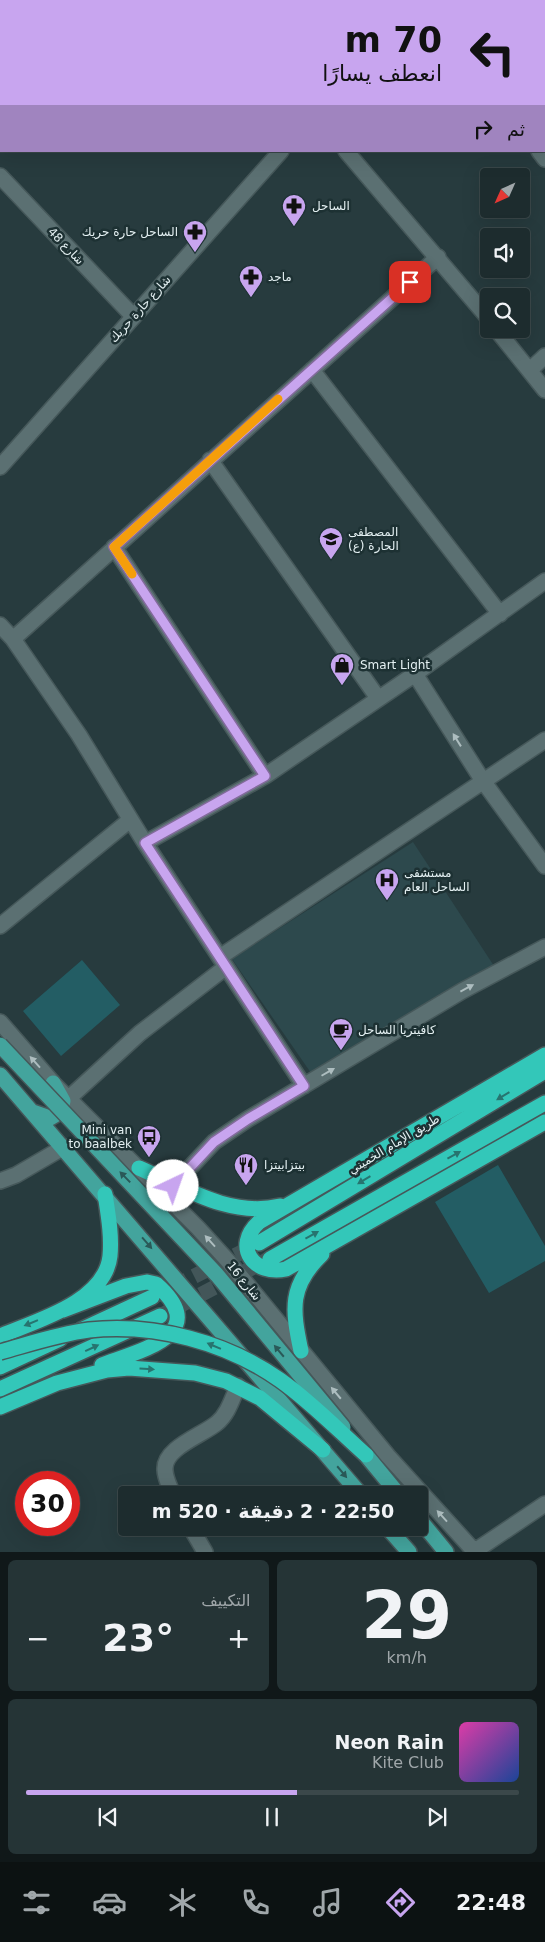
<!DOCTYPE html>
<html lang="ar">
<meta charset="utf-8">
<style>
:root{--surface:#1d2c2e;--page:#253436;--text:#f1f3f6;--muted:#a0a7aa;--line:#3b484a;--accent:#c8a5ef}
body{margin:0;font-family:"DejaVu Sans","Noto Naskh Arabic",sans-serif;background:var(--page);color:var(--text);direction:rtl;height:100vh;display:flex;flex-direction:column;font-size:19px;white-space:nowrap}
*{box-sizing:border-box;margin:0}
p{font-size:16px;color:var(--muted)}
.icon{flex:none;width:28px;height:28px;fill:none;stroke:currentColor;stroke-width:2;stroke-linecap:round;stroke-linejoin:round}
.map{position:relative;height:1552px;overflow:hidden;direction:ltr}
.drawer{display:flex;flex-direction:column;gap:8px;padding:8px;background:#101819;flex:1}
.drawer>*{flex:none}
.hud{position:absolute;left:0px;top:0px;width:545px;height:152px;box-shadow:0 5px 20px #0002,0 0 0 1px var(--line);direction:rtl;background:#c8a5ef;color:#111;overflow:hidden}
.needle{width:32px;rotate:225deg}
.fabs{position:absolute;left:480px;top:168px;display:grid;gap:10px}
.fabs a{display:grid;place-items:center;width:50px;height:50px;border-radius:5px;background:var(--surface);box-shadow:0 5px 20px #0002,0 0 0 1px var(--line);font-size:25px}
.speed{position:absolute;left:15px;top:1471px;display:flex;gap:10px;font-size:25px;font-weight:700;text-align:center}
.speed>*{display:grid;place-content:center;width:65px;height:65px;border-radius:50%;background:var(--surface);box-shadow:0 5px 20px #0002,0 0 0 1px var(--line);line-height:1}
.speed .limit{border:8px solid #d22;background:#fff;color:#111}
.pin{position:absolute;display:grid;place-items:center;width:42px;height:42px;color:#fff;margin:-21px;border-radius:10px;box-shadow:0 2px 8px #0006}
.me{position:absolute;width:55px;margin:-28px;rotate:42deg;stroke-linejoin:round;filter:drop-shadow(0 0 4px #0008)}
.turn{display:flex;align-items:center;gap:18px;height:105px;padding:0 20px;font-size:22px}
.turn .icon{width:65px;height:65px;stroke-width:2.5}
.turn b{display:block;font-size:35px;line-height:42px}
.then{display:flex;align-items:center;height:48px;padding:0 20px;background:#0003;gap:10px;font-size:19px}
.big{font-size:38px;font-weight:800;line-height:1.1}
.drawer .tile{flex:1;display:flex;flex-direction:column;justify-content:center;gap:8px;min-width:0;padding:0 18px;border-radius:8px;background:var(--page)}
.drawer .dial{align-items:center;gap:0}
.dial b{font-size:65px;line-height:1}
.song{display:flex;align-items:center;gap:15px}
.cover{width:60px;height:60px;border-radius:8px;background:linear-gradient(135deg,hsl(320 70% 55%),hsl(220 70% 35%))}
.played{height:5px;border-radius:2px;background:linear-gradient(90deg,var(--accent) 55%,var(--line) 55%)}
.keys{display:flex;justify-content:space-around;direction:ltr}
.heat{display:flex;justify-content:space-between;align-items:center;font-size:28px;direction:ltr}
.drawer .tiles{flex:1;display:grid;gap:8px;grid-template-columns:1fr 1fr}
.tile:last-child{grid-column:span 2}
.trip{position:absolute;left:118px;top:1486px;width:310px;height:50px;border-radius:5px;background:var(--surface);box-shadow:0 5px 20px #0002,0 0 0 1px var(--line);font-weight:800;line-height:50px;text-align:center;direction:rtl}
.dock{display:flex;height:80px;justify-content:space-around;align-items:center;background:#0c1212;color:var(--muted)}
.dock .icon{width:35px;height:35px}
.dock .on{color:var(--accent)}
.dock b{font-size:22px;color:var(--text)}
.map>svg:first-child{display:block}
</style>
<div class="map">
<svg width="545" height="1552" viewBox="0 0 545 1552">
<rect width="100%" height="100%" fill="#273b3e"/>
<path fill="#2d494d" d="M 413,842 L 494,966 L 311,1073 L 232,959 Z"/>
<path fill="#235d64" d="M 82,960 L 120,1005 L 61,1056 L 23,1011 Z
M 498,1165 L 545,1246 L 545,1261 L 489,1293 L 435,1202 Z"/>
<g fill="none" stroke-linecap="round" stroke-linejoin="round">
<path stroke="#435659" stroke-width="15" stroke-dasharray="15 8" stroke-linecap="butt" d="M 153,1297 L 258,1244
M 160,1316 L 267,1260"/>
<g stroke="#46585a" stroke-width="18">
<path id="minor" d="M 144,0 L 145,1
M 241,0 L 242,1
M 430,0 L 430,1
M 197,1 L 199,0
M 407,1 L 408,0
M 346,151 L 489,319
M 539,151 L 545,159
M 0,176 L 133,316
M 496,329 L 545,390
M 312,370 L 500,614
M 530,370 L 545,356
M 210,460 L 378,698
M 0,467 L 281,151
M 114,547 L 265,776
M 0,625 L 13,639 L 79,735 L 145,843 L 304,1086
M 13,639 L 438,257
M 415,674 L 483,781 L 545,866
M 145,843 L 265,776 L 415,674 L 545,581
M 0,926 L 130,820
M 220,957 L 545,740
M 0,1022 L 53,1083 L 198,1228 L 228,1261 L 388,1456 L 475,1552
M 69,1098 L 140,1033 L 226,967
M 0,1181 L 16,1175 L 64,1147
M 166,1193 L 214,1142 L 248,1119 L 462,991 L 545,947
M 173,1495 C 170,1487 165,1478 165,1470 C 163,1448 203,1435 217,1423 C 228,1414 232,1399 238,1386
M 191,1528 L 205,1552
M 475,1551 L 545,1504"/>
</g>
<g stroke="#46585a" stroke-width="18">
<path id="major" d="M 0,1075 L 361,1495
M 33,1112 L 50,1118 L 60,1112 L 63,1101 L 53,1083
M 366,1455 L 399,1495
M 419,1519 L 446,1552
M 388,1528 L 409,1552"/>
</g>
<g stroke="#46585a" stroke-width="18">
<path id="highway" d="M 545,1055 L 259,1222 C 232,1247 254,1276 286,1269 L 545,1122
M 139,1168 C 183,1187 230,1218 280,1206
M 259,1243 L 545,1071
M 270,1259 L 545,1103
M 63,1310 L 126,1286 L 147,1282 L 156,1284 C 213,1334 142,1350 102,1365
M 81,1330 L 152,1297
M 0,1336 C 36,1321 105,1302 110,1256 C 112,1235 108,1214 105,1194
M 301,1351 C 292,1309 289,1286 322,1254
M 0,1367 L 60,1339
M 0,1389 L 160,1316
M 0,1407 L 57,1383 L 107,1370 L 129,1368 L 195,1373 L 226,1381 L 260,1398 L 323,1450"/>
</g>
<use href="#minor" stroke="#5b7072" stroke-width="15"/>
<use href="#major" stroke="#43a49d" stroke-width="15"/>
<use href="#highway" stroke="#33c7b9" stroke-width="15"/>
<g stroke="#46585a" stroke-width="18" stroke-linecap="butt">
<path id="major-bridge" d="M 0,1045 L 217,1275 L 343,1427"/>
</g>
<g stroke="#46585a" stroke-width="18" stroke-linecap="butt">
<path id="highway-bridge" d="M 0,1352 C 29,1344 58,1334 89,1330 C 155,1323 226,1342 280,1380 C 311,1402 338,1430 366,1455"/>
</g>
<use href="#major-bridge" stroke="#43a49d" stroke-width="15"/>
<use href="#highway-bridge" stroke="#33c7b9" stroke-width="15"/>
</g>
<defs><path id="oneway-solid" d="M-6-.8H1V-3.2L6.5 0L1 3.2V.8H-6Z" transform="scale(1.25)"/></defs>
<g fill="#adbdbf">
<use href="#oneway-solid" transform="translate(457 740) rotate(-122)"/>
<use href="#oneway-solid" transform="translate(467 988) rotate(-28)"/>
<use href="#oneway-solid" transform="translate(35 1062) rotate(-132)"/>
<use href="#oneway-solid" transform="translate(328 1072) rotate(-30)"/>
<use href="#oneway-solid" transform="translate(210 1241) rotate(-132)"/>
<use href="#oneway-solid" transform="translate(336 1393) rotate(-130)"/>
<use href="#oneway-solid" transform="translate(442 1516) rotate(-132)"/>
</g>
<g fill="#27746f">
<use href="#oneway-solid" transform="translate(503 1096) rotate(149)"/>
<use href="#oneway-solid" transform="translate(454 1155) rotate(-29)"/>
<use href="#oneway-solid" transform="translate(364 1180) rotate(149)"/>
<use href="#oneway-solid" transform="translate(312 1235) rotate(-29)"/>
<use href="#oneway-solid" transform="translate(31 1323) rotate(158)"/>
<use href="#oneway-solid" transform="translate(214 1346) rotate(-157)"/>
<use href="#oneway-solid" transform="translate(92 1348) rotate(-25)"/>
<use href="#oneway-solid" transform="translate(147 1369) rotate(4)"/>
</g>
<g fill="#2a5958">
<use href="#oneway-solid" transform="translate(125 1177) rotate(-134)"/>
<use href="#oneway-solid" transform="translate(147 1243) rotate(49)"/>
<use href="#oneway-solid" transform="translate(279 1351) rotate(-130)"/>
<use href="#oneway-solid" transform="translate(342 1472) rotate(50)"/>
</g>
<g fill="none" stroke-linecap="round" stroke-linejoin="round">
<g stroke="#826b9b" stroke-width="12">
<path id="route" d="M 173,1186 L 214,1142 L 248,1119 L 304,1086 L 145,843 L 265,776 L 114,547 L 410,282"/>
</g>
<use href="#route" stroke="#c8a5ef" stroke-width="9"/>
<path stroke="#f59e0b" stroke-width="9" d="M 132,574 L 114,547 L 278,399"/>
</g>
<defs>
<g id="pharmacy-pin" transform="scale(1.25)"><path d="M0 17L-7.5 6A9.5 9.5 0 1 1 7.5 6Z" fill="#c8a5ef" stroke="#1d3133"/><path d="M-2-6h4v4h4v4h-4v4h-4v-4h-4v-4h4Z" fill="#111"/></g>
<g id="school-pin" transform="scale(1.25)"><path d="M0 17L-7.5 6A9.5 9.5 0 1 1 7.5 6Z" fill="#c8a5ef" stroke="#1d3133"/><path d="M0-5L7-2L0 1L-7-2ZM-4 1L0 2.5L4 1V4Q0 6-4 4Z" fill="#111"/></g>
<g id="shop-pin" transform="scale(1.25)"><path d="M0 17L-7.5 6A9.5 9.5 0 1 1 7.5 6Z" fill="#c8a5ef" stroke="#1d3133"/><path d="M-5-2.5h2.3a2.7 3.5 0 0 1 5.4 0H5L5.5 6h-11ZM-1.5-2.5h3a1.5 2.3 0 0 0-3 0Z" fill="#111"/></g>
<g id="hospital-pin" transform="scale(1.25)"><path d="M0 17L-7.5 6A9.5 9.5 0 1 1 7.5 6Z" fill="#c8a5ef" stroke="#1d3133"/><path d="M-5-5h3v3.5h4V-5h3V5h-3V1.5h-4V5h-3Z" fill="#111"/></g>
<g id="cafe-pin" transform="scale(1.25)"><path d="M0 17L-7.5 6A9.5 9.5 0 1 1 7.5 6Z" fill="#c8a5ef" stroke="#1d3133"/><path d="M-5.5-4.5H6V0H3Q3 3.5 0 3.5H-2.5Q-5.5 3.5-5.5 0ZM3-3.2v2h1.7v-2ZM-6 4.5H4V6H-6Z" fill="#111"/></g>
<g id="bus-pin" transform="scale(1.25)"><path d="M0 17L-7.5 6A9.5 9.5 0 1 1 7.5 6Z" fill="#c8a5ef" stroke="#1d3133"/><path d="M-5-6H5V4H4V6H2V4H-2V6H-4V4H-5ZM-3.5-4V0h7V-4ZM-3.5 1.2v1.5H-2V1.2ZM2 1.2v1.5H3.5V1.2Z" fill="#111"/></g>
<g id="restaurant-pin" transform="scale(1.25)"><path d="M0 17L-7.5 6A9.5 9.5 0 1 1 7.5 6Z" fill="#c8a5ef" stroke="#1d3133"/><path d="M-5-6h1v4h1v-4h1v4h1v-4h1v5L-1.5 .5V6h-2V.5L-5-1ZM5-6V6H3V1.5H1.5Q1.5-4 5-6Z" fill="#111"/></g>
</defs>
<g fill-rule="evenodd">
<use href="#pharmacy-pin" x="294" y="206"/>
<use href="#pharmacy-pin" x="195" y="232"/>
<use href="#pharmacy-pin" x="251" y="277"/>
<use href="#school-pin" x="331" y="539"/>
<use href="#shop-pin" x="342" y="665"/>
<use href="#hospital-pin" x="387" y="880"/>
<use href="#cafe-pin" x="341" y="1030"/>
<use href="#bus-pin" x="149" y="1137"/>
<use href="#restaurant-pin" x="246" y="1165"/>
</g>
<g text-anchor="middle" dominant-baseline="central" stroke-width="5" stroke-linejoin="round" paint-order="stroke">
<g font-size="12" fill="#e4f0f2" stroke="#1d3133" text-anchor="start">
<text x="312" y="206">الساحل</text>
<text x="178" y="232" text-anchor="end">الساحل حارة حريك</text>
<text x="268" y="277">ماجد</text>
<text x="348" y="532">المصطفى<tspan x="348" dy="14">الحارة (ع)</tspan></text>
<text x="360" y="665">Smart Light</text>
<text x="404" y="873">مستشفى<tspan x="404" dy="14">الساحل العام</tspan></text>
<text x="358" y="1030">كافيتريا الساحل</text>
<text x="132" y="1130" text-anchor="end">Mini van<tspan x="132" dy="14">to baalbek</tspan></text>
<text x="264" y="1165">بيتزابيتزا</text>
</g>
<g font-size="12" fill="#e4f0f2" stroke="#1d3133">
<text transform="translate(66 246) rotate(46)">شارع 48</text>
<text transform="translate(140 309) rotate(-48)">شارع حارة حريك</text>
<text transform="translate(394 1144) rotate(-31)">طريق الإمام الخميني</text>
<text transform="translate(244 1281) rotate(51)">شارع 16</text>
</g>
</g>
</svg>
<div class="fabs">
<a><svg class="needle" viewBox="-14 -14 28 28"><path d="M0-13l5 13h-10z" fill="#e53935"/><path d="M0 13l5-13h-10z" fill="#a0a7aa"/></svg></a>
<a><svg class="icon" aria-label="sound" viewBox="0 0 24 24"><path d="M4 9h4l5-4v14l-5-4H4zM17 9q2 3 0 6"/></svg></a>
<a><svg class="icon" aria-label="search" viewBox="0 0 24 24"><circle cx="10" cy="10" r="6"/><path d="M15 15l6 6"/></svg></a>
</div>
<div class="speed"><div class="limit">30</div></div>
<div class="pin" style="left:410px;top:282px;background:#d93025"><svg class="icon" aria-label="arrive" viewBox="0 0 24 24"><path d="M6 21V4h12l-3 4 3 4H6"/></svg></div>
<svg class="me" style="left:173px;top:1186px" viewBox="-20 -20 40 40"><circle r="19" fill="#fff"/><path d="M0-13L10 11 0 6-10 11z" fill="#c8a5ef"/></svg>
<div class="trip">22:50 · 2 دقيقة · 520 m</div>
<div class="hud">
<div class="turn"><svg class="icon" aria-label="left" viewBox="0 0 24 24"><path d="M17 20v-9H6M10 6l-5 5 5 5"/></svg><div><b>70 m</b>انعطف يسارًا</div></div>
<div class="then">ثم<svg class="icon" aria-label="right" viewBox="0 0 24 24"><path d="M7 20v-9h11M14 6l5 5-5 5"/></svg></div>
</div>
</div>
<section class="drawer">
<div class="tiles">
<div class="tile dial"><b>29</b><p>km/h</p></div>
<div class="tile"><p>التكييف</p>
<div class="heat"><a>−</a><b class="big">23°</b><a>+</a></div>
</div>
<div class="tile">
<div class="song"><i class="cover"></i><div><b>Neon Rain</b><p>Kite Club</p></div></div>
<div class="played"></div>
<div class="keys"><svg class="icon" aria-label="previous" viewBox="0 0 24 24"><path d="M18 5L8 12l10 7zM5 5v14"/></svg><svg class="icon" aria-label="pause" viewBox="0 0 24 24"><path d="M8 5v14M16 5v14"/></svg><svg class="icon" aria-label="next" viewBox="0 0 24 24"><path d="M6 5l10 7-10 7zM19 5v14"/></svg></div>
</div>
</div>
</section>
<nav class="dock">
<b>22:48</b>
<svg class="icon on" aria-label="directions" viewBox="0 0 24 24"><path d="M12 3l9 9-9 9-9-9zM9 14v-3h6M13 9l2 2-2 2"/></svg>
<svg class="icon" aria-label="music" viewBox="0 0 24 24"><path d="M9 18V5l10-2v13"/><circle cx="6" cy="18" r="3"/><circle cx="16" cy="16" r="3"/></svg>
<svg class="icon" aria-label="phone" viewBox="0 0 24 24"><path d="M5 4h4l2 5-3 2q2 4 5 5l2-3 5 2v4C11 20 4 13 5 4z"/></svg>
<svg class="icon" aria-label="climate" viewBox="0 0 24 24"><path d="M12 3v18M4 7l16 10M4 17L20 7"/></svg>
<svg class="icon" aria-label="car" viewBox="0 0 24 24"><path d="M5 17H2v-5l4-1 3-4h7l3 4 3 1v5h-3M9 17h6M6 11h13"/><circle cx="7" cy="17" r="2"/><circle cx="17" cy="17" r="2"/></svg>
<svg class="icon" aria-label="filters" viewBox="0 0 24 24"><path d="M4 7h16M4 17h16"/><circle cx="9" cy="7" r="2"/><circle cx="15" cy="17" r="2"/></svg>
</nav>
